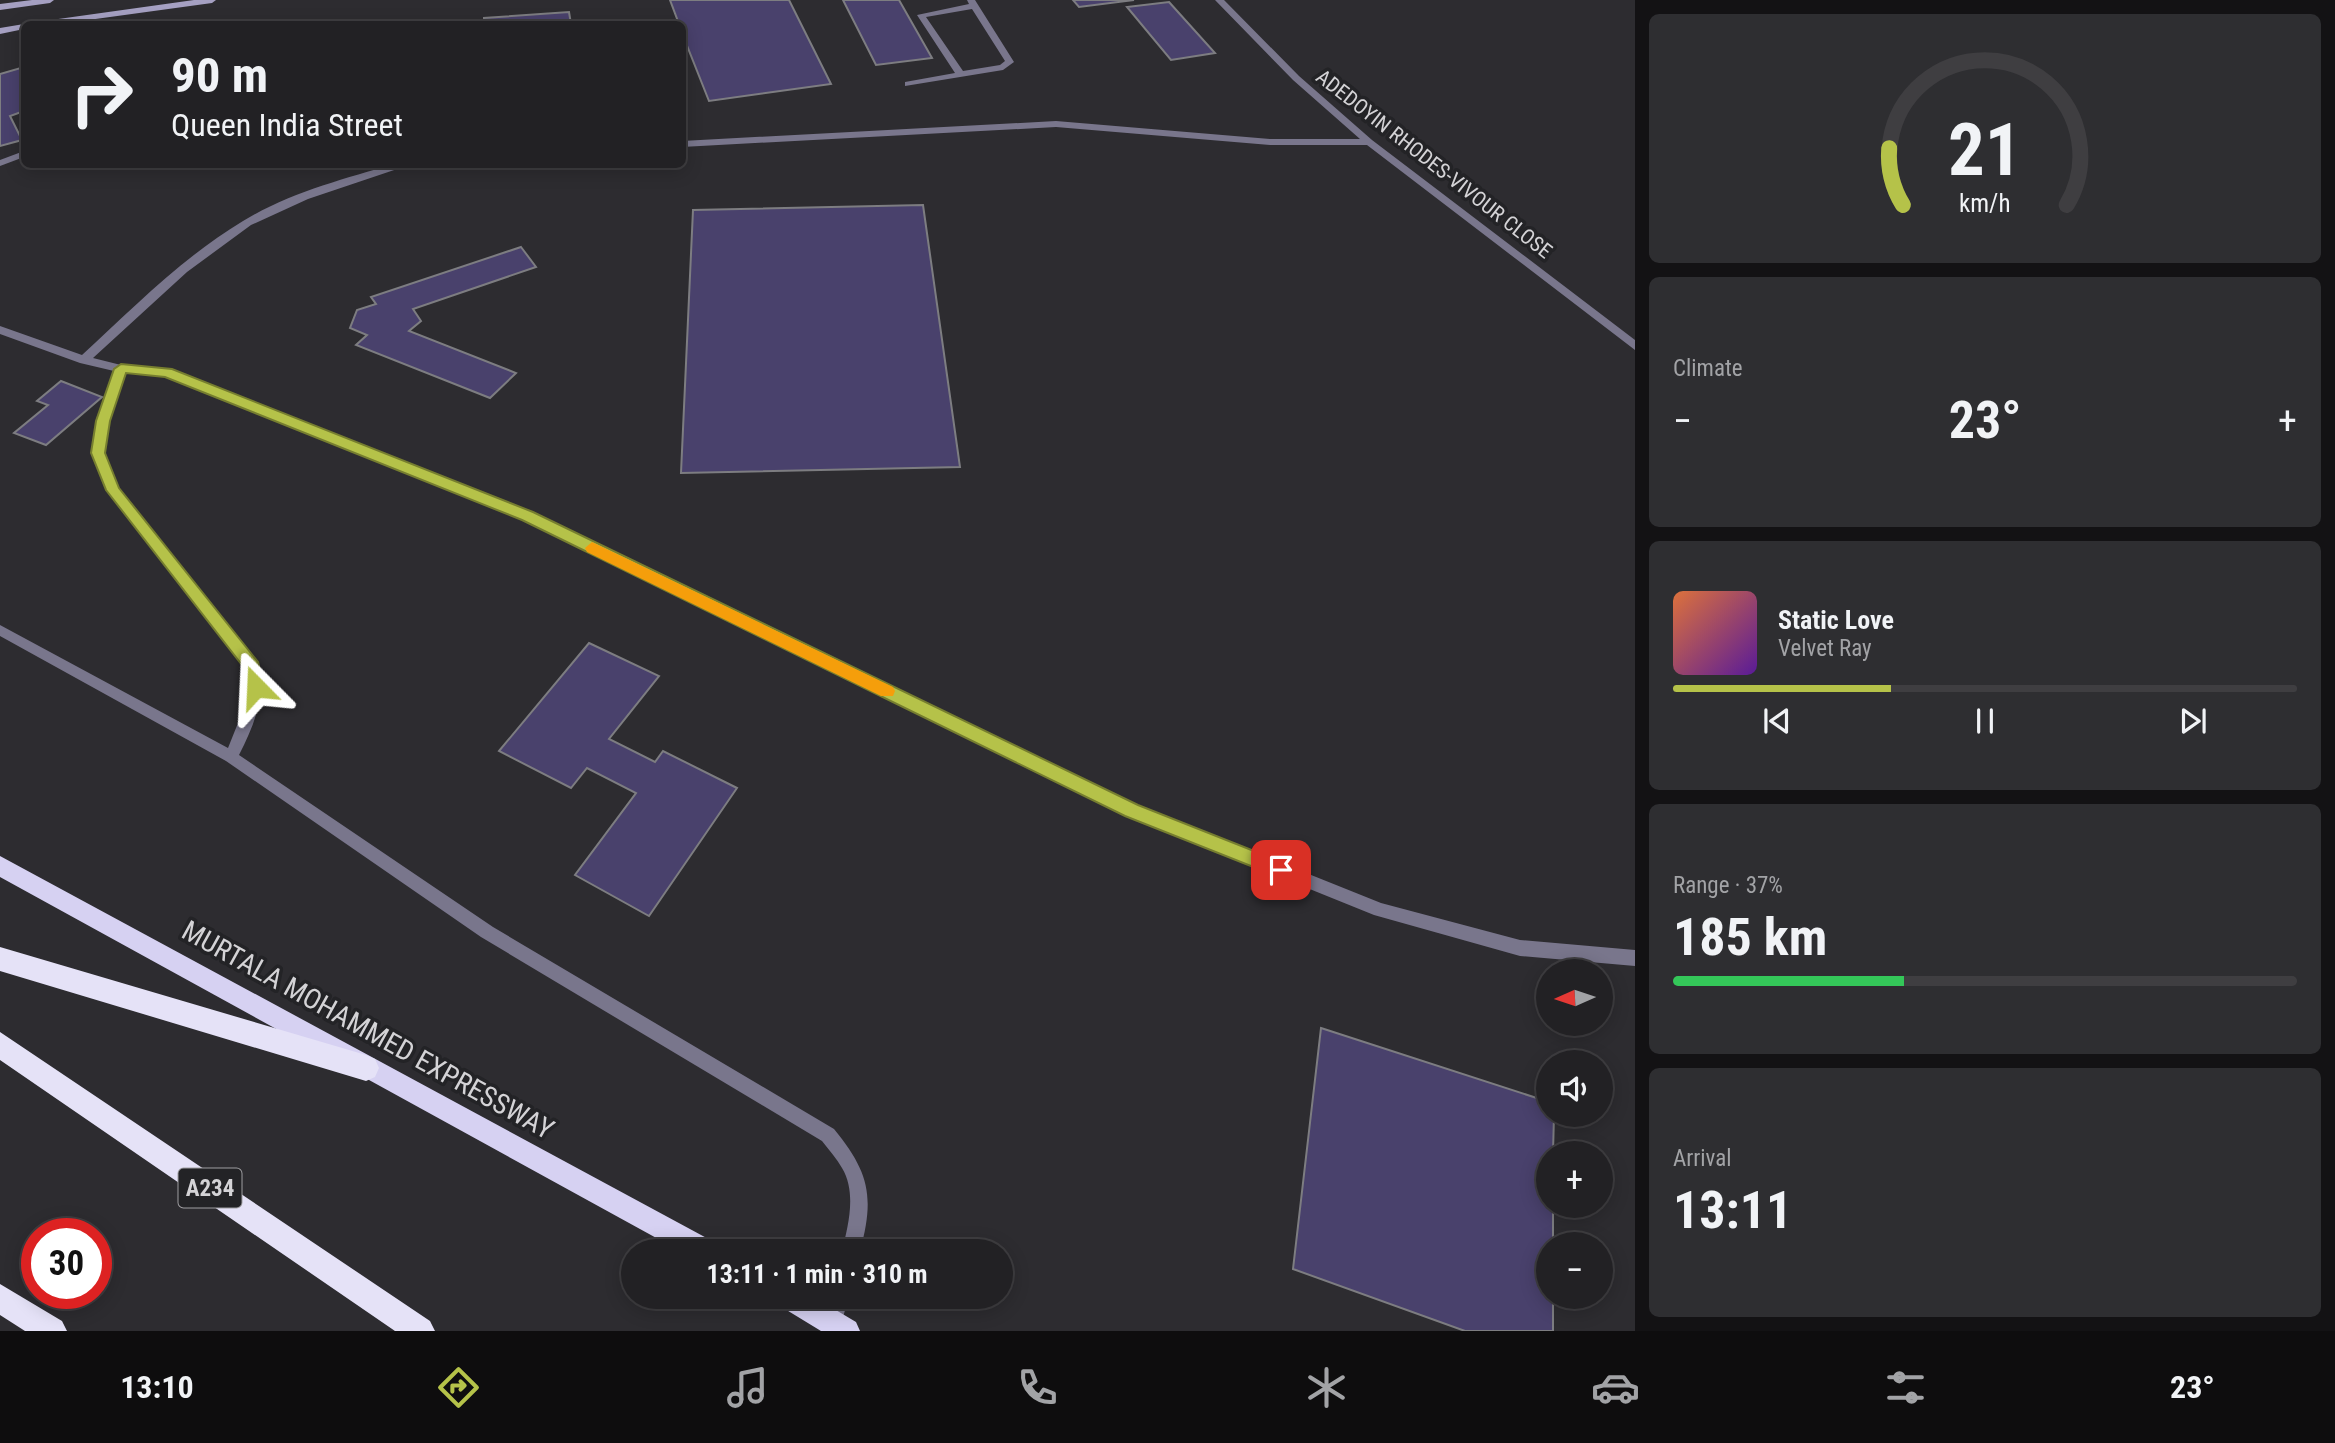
<!DOCTYPE html>
<meta charset="utf-8">
<style>
:root{--surface:#222124;--page:#2e2e31;--text:#f1f3f6;--muted:#a2a3a6;--line:#3f3e41;--accent:#b5c249}
body{margin:0;font-family:"Roboto Condensed",sans-serif;background:var(--page);color:var(--text);height:100vh;display:flex;flex-direction:column;font-size:26px;white-space:nowrap}
*{box-sizing:border-box;margin:0}
p{font-size:23px;color:var(--muted)}
.icon{flex:none;width:38px;height:38px;fill:none;stroke:currentColor;stroke-width:2;stroke-linecap:round;stroke-linejoin:round}
.map{position:relative;flex:1;overflow:hidden}
.details{display:flex;flex-direction:column;gap:14px;padding:14px;background:#131214;width:700px}
.details>*{flex:none}
.banner{position:absolute;left:21px;top:21px;width:665px;height:147px;border-radius:10px;box-shadow:0 4px 18px #0003,0 0 0 2px var(--line);background:#222124;color:var(--text);overflow:hidden}
.needle{width:46px;rotate:267deg}
.controls{position:absolute;left:1536px;top:959px;display:grid;gap:14px}
.controls a{display:grid;place-items:center;width:77px;height:77px;border-radius:50%;background:var(--surface);box-shadow:0 4px 18px #0003,0 0 0 2px var(--line);font-size:35px}
.speed{position:absolute;left:21px;top:1218px;display:flex;gap:14px;font-size:35px;font-weight:700;text-align:center}
.speed>*{display:grid;place-content:center;width:91px;height:91px;border-radius:50%;background:var(--surface);box-shadow:0 4px 18px #0003,0 0 0 2px var(--line);line-height:1}
.speed .limit{border:10px solid #d22;background:#fff;color:#111}
.pin{position:absolute;display:grid;place-items:center;width:60px;height:60px;color:#fff;margin:-30px;border-radius:14px;box-shadow:0 4px 10px #0006}
.me{position:absolute;width:77px;margin:-38px;rotate:339deg;stroke-linejoin:round;filter:drop-shadow(0 0 5px #0008)}
.turn{display:flex;align-items:center;gap:24px;height:147px;padding:0 35px;font-size:32px}
.turn .icon{width:91px;height:91px;stroke-width:2.5}
.turn b{display:block;font-size:49px;line-height:60px}
.big{font-size:52px;font-weight:700;line-height:1.1}
.details .card{flex:1;display:flex;flex-direction:column;justify-content:center;gap:10px;min-width:0;padding:0 24px;border-radius:10px;background:var(--page)}
.details .dial{align-items:center;gap:0}
.dial svg{height:182px;overflow:visible;fill:none;stroke:var(--line);stroke-width:7;stroke-linecap:round;text-anchor:middle}
.dial text{fill:var(--text);stroke:none}
.song{display:flex;align-items:center;gap:21px}
.cover{width:84px;height:84px;border-radius:10px;background:linear-gradient(135deg,hsl(20 70% 55%),hsl(270 70% 35%))}
.played{height:7px;border-radius:4px;background:linear-gradient(90deg,var(--accent) 35%,var(--line) 35%)}
.keys{display:flex;justify-content:space-around;direction:ltr}
.heat{display:flex;justify-content:space-between;align-items:center;font-size:38px;direction:ltr}
.charge{height:10px;border-radius:5px;background:linear-gradient(90deg,#34c759 37%,var(--line) 0)}
.trip{position:absolute;left:621px;top:1239px;width:392px;height:70px;border-radius:35px;background:var(--surface);box-shadow:0 4px 18px #0003,0 0 0 2px var(--line);font-weight:700;line-height:70px;text-align:center}
.dock{display:flex;height:112px;justify-content:space-around;align-items:center;background:#0e0d0e;color:var(--muted)}
.dock .icon{width:49px;height:49px}
.dock .active{color:var(--accent)}
.dock b{font-size:32px;color:var(--text)}
main{display:flex;flex:1;min-height:0}
.map>svg:first-child{display:block}
</style>
<main>
<div class="map">
<svg width="1635" height="1331" viewBox="0 0 1635 1331">
<rect width="100%" height="100%" fill="#2d2c30"/>
<path fill="#49416c" stroke="#7d7d81" stroke-width="2" d="M 670,0 L 789,0 L 831,84 L 709,101 L 682,33 L 682,24 L 679,24 Z
M 843,0 L 899,0 L 932,58 L 876,65 Z
M 1073,0 L 1134,0 L 1079,7 Z
M 1169,2 L 1215,53 L 1171,60 L 1127,7 Z
M 569,12 L 571,24 L 484,24 L 484,18 Z
M 24,67 L 24,111 L 10,116 L 22,140 L 0,146 L 0,74 Z
M 923,205 L 960,467 L 681,473 L 693,210 Z
M 521,247 L 536,267 L 413,309 L 421,321 L 409,331 L 516,373 L 490,398 L 356,345 L 367,335 L 350,328 L 357,310 L 376,304 L 371,297 Z
M 61,381 L 102,397 L 46,445 L 14,433 L 48,405 L 37,401 Z
M 589,643 L 659,676 L 609,739 L 655,762 L 663,751 L 737,788 L 649,916 L 575,875 L 636,793 L 587,768 L 571,788 L 499,751 Z
M 1321,1028 L 1549,1102 L 1549,1115 L 1554,1115 L 1553,1153 L 1549,1153 L 1549,1206 L 1553,1206 L 1553,1244 L 1549,1244 L 1549,1297 L 1553,1297 L 1553,1331 L 1465,1331 L 1293,1269 Z"/>
<g fill="none" stroke-linecap="round" stroke-linejoin="round">
<path fill="#79768c" fill-rule="evenodd" d="M 967,0 L 975,0 L 1014,62 L 1003,70 L 905,86 L 905,82 L 955,73 L 917,15 L 969,4 ZM 972,9 L 1005,61 L 1000,65 L 963,71 L 926,17 Z
M 24,151 L 24,157 L 0,166 L 0,160 Z"/>
<path fill="#79768c" fill-rule="evenodd" d="M 1215,0 L 1224,0 L 1299,76 L 1372,140 L 1635,340 L 1635,350 L 1367,145 L 1270,145 L 1056,127 L 682,147 L 682,141 L 1056,121 L 1270,139 L 1360,139 L 1293,80 Z
M 394,164 L 412,164 L 308,199 L 251,225 L 187,272 L 93,358 L 121,365 L 171,369 L 532,513 L 1137,805 L 1381,903 L 1520,940 L 1635,950 L 1635,966 L 1520,956 L 1374,915 L 1127,815 L 522,519 L 165,376 L 125,373 L 109,421 L 104,453 L 119,488 L 260,667 C 264,701 254,725 239,755 L 493,927 L 834,1129 C 869,1172 875,1196 860,1251 L 842,1251 C 848,1226 857,1193 842,1168 C 837,1159 829,1150 822,1141 L 481,937 L 226,761 L 0,636 L 0,625 L 228,748 L 246,703 L 246,669 L 107,490 L 92,453 L 97,421 L 114,371 L 80,363 L 0,334 L 0,326 L 82,355 C 133,308 183,257 243,221 C 289,193 343,179 394,164 Z
M 829,1297 L 849,1297 L 840,1327 L 833,1330 L 826,1327 L 823,1320 Z"/>
<path fill="#a5a0c2" fill-rule="evenodd" d="M 32,0 L 54,0 L 50,3 L 0,10 L 0,4 Z
M 194,0 L 216,0 L 212,3 L 59,24 L 40,24 L 44,21 Z
M 24,24 L 24,29 L 0,34 L 0,28 Z"/>
<path fill="#d6d1f2" fill-rule="evenodd" d="M 0,856 L 714,1242 L 718,1251 L 680,1251 L 0,877 Z
M 776,1297 L 814,1297 L 856,1322 L 860,1331 L 821,1331 L 780,1306 Z"/>
<path fill="#e5e2f7" fill-rule="evenodd" d="M 0,947 L 366,1055 L 375,1059 L 379,1068 L 375,1077 L 366,1081 L 0,971 Z
M 0,1032 L 430,1321 L 435,1331 L 395,1331 L 0,1060 Z
M 0,1284 L 62,1321 L 67,1331 L 25,1331 L 0,1315 Z"/>
</g>
<path fill="#b5c249" stroke="#767e2f" stroke-width="2" d="M 121,364 L 172,369 L 533,512 L 1138,805 L 1287,864 L 1290,870 L 1287,876 L 1281,878 L 1125,816 L 522,520 L 165,377 L 126,373 L 110,421 L 105,453 L 119,488 L 258,662 L 264,687 L 262,692 L 251,692 L 245,669 L 106,490 L 91,453 L 96,421 L 114,369 Z"/>
<path fill="#f59e0b" d="M 592,542 L 893,687 L 895,691 L 893,696 L 881,696 L 587,552 L 585,548 Z"/>
<g text-anchor="middle" dominant-baseline="central" stroke-width="7" stroke-linejoin="round" paint-order="stroke">
<g font-size="21" fill="#d4d3d6" stroke="#232326">
<text transform="translate(1434 164) rotate(38)">ADEDOYIN RHODES-VIVOUR CLOSE</text>
</g>
<rect fill="#232326" stroke="#9f9ea1" stroke-width="2" x="178.5" y="1168.5" width="63" height="39" rx="5"/>
<g font-size="23" font-weight="bold" fill="#d4d3d6">
<text x="210" y="1188">A234</text>
</g>
<g font-size="28" fill="#d4d3d6" stroke="#232326">
<text transform="translate(368 1030) rotate(29)">MURTALA MOHAMMED EXPRESSWAY</text>
</g>
</g>
</svg>
<div class="controls">
<a><svg class="needle" viewBox="-14 -14 28 28"><path d="M0-13l5 13h-10z" fill="#e53935"/><path d="M0 13l5-13h-10z" fill="#a2a3a6"/></svg></a>
<a><svg class="icon" aria-label="sound" viewBox="0 0 24 24"><path d="M4 9h4l5-4v14l-5-4H4zM17 9q2 3 0 6"/></svg></a>
<a>+</a>
<a>−</a>
</div>
<div class="speed"><div class="limit">30</div></div>
<div class="pin" style="left:1281px;top:870px;background:#d93025"><svg class="icon" aria-label="arrive" viewBox="0 0 24 24"><path d="M6 21V4h12l-3 4 3 4H6"/></svg></div>
<svg class="me" style="left:256px;top:687px" viewBox="-20 -20 40 40"><path d="M0-17L14 15 0 8-14 15z" fill="#b5c249" stroke="#fff" stroke-width="4"/></svg>
<div class="trip">13:11 · 1 min · 310 m</div>
<div class="banner">
<div class="turn"><svg class="icon" aria-label="right" viewBox="0 0 24 24"><path d="M7 20v-9h11M14 6l5 5-5 5"/></svg><div><b>90 m</b>Queen India Street</div></div>
</div>
</div>
<section class="details">
<div class="card dial"><svg viewBox="0 0 100 80">
<path d="M14 69A42 42 0 1 1 86 69"/>
<path d="M14 69A42 42 0 0 1 8 44" stroke="#b5c249"/>
<text x="50" y="56" font-size="32" font-weight="700">21</text>
<text x="50" y="72" font-size="11">km/h</text>
</svg></div>
<div class="card"><p>Climate</p>
<div class="heat"><a>−</a><b class="big">23°</b><a>+</a></div>
</div>
<div class="card">
<div class="song"><i class="cover"></i><div><b>Static Love</b><p>Velvet Ray</p></div></div>
<div class="played"></div>
<div class="keys"><svg class="icon" aria-label="previous" viewBox="0 0 24 24"><path d="M18 5L8 12l10 7zM5 5v14"/></svg><svg class="icon" aria-label="pause" viewBox="0 0 24 24"><path d="M8 5v14M16 5v14"/></svg><svg class="icon" aria-label="next" viewBox="0 0 24 24"><path d="M6 5l10 7-10 7zM19 5v14"/></svg></div>
</div>
<div class="card"><p>Range · 37%</p><b class="big">185 km</b><div class="charge"></div></div>
<div class="card"><p>Arrival</p><b class="big">13:11</b></div>
</section>
</main>
<nav class="dock">
<b>13:10</b>
<svg class="icon active" aria-label="directions" viewBox="0 0 24 24"><path d="M12 3l9 9-9 9-9-9zM9 14v-3h6M13 9l2 2-2 2"/></svg>
<svg class="icon" aria-label="music" viewBox="0 0 24 24"><path d="M9 18V5l10-2v13"/><circle cx="6" cy="18" r="3"/><circle cx="16" cy="16" r="3"/></svg>
<svg class="icon" aria-label="phone" viewBox="0 0 24 24"><path d="M5 4h4l2 5-3 2q2 4 5 5l2-3 5 2v4C11 20 4 13 5 4z"/></svg>
<svg class="icon" aria-label="climate" viewBox="0 0 24 24"><path d="M12 3v18M4 7l16 10M4 17L20 7"/></svg>
<svg class="icon" aria-label="car" viewBox="0 0 24 24"><path d="M5 17H2v-5l4-1 3-4h7l3 4 3 1v5h-3M9 17h6M6 11h13"/><circle cx="7" cy="17" r="2"/><circle cx="17" cy="17" r="2"/></svg>
<svg class="icon" aria-label="filters" viewBox="0 0 24 24"><path d="M4 7h16M4 17h16"/><circle cx="9" cy="7" r="2"/><circle cx="15" cy="17" r="2"/></svg>
<b>23°</b>
</nav>
